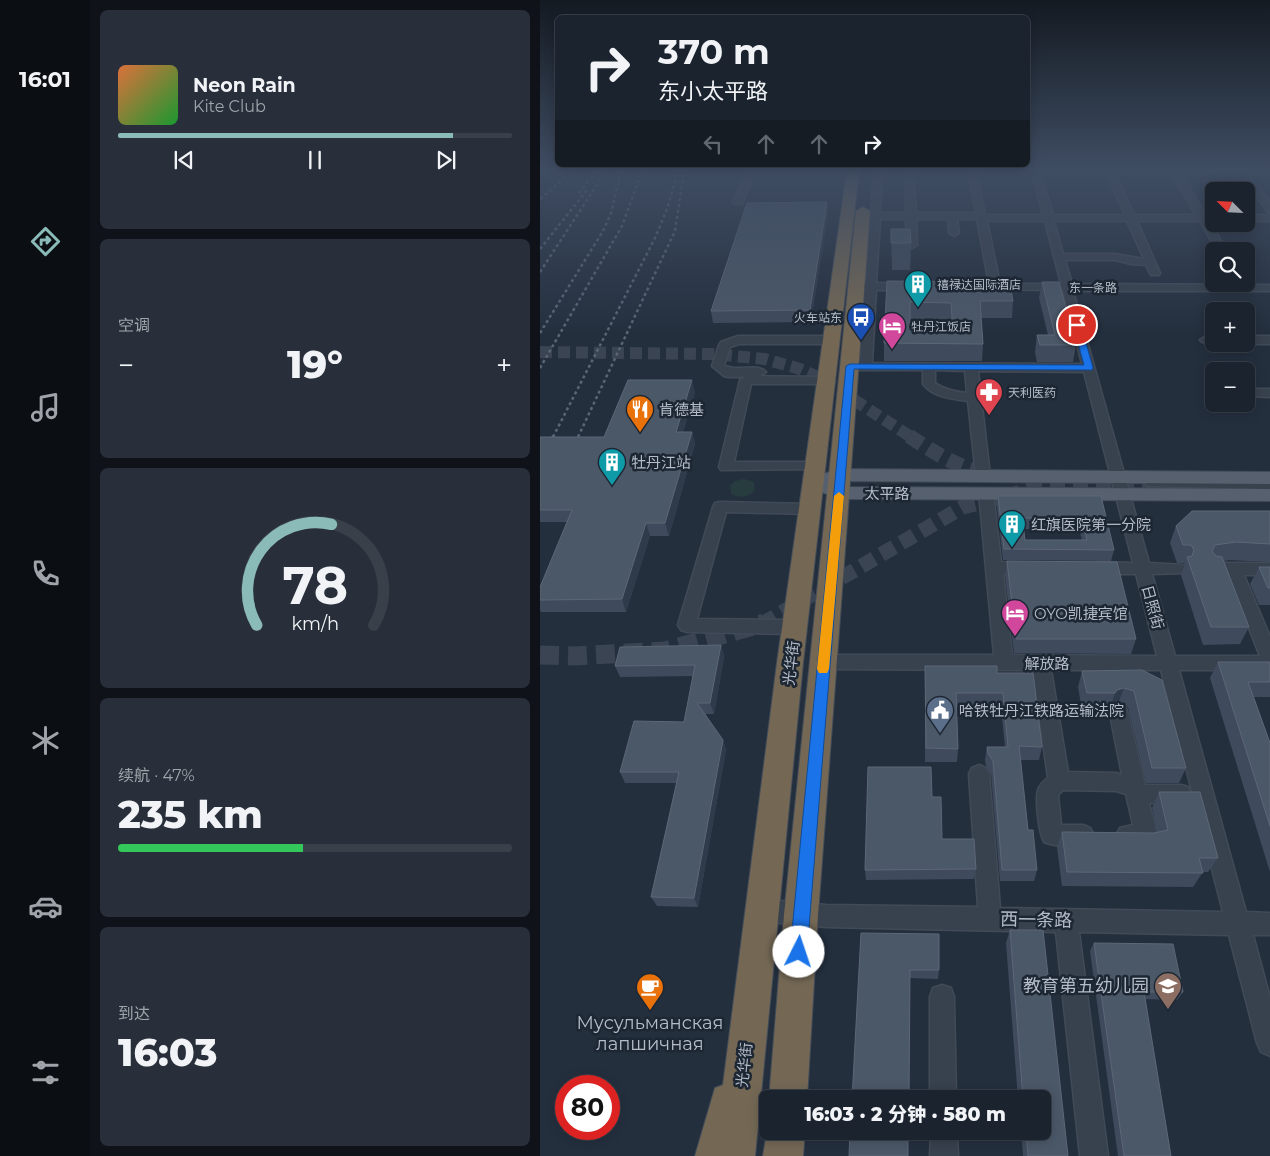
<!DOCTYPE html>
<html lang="zh">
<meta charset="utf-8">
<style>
:root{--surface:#1b232e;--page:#282f3a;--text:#f1f3f6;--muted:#a0a4aa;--line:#39404a;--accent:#8bbbb9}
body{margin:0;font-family:Montserrat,"Noto Sans SC",sans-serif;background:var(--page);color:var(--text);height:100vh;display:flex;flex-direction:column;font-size:19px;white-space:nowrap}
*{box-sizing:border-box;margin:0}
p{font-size:16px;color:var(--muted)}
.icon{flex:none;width:28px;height:28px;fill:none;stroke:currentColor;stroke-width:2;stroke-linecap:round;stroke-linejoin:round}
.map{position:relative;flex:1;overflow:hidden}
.sheet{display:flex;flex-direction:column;gap:10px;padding:10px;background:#0f1319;width:450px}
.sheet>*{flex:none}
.hud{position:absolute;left:15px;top:15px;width:475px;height:152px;border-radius:8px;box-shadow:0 2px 12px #0003,0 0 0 1px var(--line);background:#1b232e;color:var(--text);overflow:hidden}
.needle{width:32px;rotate:294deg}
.tools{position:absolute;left:665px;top:182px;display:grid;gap:10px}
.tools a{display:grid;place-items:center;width:50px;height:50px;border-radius:8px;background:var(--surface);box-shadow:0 2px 12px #0003,0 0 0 1px var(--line);font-size:25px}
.speed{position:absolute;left:15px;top:1075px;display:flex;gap:10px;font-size:25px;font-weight:700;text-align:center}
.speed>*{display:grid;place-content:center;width:65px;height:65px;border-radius:50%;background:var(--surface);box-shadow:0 2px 12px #0003,0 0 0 1px var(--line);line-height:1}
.speed .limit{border:8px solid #d22;background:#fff;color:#111}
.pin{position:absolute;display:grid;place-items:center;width:42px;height:42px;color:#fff;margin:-21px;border:2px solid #fff;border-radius:50%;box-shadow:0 1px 5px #0007}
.me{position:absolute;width:55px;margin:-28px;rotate:4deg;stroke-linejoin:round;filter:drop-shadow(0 0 4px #0008)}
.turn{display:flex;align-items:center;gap:18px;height:105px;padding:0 20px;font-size:22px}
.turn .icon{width:65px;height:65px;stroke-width:2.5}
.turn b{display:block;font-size:35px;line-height:42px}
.lanes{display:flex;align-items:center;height:48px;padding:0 20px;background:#0003;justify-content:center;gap:25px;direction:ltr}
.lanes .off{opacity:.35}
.big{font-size:38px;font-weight:800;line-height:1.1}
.sheet .widget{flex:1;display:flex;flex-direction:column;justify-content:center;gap:8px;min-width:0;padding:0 18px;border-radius:8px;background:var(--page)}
.sheet .dial{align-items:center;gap:0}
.dial svg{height:130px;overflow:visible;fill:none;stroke:var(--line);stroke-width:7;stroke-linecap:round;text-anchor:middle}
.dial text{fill:var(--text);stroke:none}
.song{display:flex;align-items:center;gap:15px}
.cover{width:60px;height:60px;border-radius:8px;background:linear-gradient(135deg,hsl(20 70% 55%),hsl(130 70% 35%))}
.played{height:5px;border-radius:2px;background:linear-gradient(90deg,var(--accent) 85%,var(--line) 85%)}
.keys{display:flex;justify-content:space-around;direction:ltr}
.heat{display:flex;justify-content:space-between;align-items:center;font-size:28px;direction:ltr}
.charge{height:8px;border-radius:4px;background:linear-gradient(90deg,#34c759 47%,var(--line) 0)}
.trip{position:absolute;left:219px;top:1090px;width:292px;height:50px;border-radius:8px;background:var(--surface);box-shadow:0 2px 12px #0003,0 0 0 1px var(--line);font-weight:800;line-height:50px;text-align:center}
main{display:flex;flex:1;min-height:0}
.dock{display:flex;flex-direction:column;width:90px;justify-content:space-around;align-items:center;background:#0b0e12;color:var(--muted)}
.dock .icon{width:35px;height:35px}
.dock .selected{color:var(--accent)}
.dock b{font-size:22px;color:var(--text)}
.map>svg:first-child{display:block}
</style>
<main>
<nav class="dock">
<b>16:01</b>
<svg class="icon selected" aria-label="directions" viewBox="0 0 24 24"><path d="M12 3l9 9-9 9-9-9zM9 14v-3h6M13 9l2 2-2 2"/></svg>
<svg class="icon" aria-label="music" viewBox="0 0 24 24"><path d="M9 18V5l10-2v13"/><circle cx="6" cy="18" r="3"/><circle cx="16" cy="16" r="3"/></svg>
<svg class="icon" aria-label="phone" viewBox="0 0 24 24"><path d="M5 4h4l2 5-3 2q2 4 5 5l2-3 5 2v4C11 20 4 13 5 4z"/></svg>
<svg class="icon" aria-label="climate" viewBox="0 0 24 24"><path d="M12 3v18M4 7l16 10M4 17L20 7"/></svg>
<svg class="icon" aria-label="car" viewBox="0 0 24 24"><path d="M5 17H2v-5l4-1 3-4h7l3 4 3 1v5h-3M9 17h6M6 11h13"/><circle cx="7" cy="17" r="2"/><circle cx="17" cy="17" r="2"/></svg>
<svg class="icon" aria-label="filters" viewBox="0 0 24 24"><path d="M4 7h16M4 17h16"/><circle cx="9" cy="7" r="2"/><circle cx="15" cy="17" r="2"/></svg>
</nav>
<section class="sheet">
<div class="widget">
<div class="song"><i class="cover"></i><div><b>Neon Rain</b><p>Kite Club</p></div></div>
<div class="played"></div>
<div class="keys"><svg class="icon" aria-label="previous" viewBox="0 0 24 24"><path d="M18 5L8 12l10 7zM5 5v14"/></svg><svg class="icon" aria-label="pause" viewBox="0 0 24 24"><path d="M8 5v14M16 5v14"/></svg><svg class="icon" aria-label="next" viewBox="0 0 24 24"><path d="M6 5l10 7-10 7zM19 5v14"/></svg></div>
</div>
<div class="widget"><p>空调</p>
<div class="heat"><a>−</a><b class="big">19°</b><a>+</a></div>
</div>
<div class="widget dial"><svg viewBox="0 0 100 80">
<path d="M14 69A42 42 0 1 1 86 69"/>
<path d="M14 69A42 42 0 0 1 60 7" stroke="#8bbbb9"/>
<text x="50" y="56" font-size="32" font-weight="700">78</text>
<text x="50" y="72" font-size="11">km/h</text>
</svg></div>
<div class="widget"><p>续航 · 47%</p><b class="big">235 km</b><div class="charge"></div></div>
<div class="widget"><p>到达</p><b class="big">16:03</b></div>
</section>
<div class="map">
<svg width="730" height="1156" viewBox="0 0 730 1156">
<rect width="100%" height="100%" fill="#242f3e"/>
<path fill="#263c3f" d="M 204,479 L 214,482 L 215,490 C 209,497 200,499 191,494 L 190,486 L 195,481 Z"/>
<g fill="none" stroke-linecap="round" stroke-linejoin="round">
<path stroke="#3a4453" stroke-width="9" stroke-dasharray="9 5" stroke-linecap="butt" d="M 370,173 L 370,180"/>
<path stroke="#3a4453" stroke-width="12" stroke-dasharray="12 6" stroke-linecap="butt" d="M 0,352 L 172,354 L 225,359 L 260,369 L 282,379 L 371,437"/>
<path stroke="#3a4453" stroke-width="15" stroke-dasharray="15 8" stroke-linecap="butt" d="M 369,436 C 395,453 421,470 452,474
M 222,624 L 423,507 L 497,488 L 614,487"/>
<path stroke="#3a4453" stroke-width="19" stroke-dasharray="19 9" stroke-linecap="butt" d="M 0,655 L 35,656 L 125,651 L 224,623"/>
<g stroke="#414a57" stroke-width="3">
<path id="minor" d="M 206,171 L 317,171 L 317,172 L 313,175 L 213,175 L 203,202 L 201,204 L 195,204 L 193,202 Z
M 334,171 L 342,171 L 340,213 L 366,213 L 366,180 L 370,177 L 374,180 L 376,213 L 436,213 L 428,171 L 436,171 L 445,215 L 503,215 L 492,171 L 500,171 L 513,215 L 585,215 L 566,171 L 574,171 L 594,215 L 656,215 L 632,174 L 612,174 L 608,171 L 730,171 L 730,174 L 709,174 L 730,203 L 730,212 L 727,211 L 701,174 L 641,174 L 666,215 L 674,215 L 674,221 L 669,221 L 687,251 L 677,251 L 660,221 L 597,221 L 620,273 L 619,275 L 611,275 L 606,265 L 591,264 L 575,260 L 525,260 L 532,284 L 730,285 L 730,291 L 533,291 L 609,563 L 644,565 L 646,569 L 644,573 L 612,574 L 635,656 L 720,656 L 688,575 L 679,573 L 677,569 L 679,565 L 685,563 L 730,563 L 730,575 L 704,575 L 730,637 L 730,670 L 639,670 L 706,912 L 730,913 L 730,935 L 713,935 L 730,998 L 730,1056 L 721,1052 L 717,1043 L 689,935 L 539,932 L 568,1156 L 540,1156 L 516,932 L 286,927 L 220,921 L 212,918 L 209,910 L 212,902 L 220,899 L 286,905 L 438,907 L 429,774 L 432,768 L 439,765 L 446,768 L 449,774 L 460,908 L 683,912 L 621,670 L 511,670 L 528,772 L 576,773 L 582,775 L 570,714 L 572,708 L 579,706 L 586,708 L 588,714 L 605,785 L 641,785 L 648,787 L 651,794 L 648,801 L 641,803 L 609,803 L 617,836 L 613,843 C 603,847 590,846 580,842 L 576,835 L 580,828 L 593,825 L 586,794 L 576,791 L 523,790 L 518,795 L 521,825 L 543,825 L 550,828 L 554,835 L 550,842 C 537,847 517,847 504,842 C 499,832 495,800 498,790 C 500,784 504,781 508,778 L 493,670 L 284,669 L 278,667 L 275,662 L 278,657 L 284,655 L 454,655 L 439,493 L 441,490 L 451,490 L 453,493 L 461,562 L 494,564 L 496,568 L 494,572 L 463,574 L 472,655 L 617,656 L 596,574 L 558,574 L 552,572 L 550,568 L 552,564 L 558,562 L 593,563 L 544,372 L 438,371 L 450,476 L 448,479 L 438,479 L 436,476 L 428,401 C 412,399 393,397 383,384 L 383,370 L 310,370 L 304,366 L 310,362 L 320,362 L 325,289 L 316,289 L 311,286 L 316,283 L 326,283 ZM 340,219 L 366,219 L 367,245 L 372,248 L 377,245 L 376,219 L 408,219 L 409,233 L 414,236 L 419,233 L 417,219 L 437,219 L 449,284 L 445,287 L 446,289 L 523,290 L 542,364 L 332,363 L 336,290 L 368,290 L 373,287 L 368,284 L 336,283 ZM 447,221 L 505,221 L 521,284 L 460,284 ZM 514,221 L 587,221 L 604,259 L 575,254 L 523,254 ZM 395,370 L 425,371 L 427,393 C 415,392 405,390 395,383 Z
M 706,215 L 730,215 L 730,221 L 706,221 Z
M 198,336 L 290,336 L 296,340 L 290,344 L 199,344 L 190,347 L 184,365 C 197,373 216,362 226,372 L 220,376 L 188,377 L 184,376 L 172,366 L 179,345 L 181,342 Z
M 666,336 L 674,336 L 674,344 L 662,342 L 660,340 Z
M 706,336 L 730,336 L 730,344 L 706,344 Z
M 206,376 L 290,377 L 292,380 L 290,383 L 286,384 L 211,384 L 194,462 L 276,462 L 281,463 L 283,466 L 281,469 L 181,470 L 179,467 L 200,380 Z
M 713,389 L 730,389 L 730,397 L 708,396 L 707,393 Z
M 613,478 L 730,479 L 730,489 L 608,486 L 606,483 L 608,480 Z
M 180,502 L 270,504 L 275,505 L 277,509 L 275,513 L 270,514 L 186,512 L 157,619 L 255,620 L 261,622 L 264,627 L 261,632 L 255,634 L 147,632 L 141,630 L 138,625 L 173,507 L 175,503 Z
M 402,985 L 411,988 L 414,997 L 416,1099 L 390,1099 L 390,997 L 393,988 Z
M 391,1131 L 417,1131 L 418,1156 L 390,1156 Z"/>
</g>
<g stroke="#414a57" stroke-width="2">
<path id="major" d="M 301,469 L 730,472 L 730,484 L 301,481 L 291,483 L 302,487 L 730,489 L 730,501 L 300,499 L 268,487 L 265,483 L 268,479 L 277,478 L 279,475 Z"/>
</g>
<g stroke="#434c59" stroke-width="2">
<path id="highway" d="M 307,171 L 319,171 L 263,663 L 215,1156 L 155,1156 L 175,1088 L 183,1085 L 237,663 Z
M 323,207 L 330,211 L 278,915 L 267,1099 L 229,1099 L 244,915 L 316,211 Z
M 228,1126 L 228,1131 L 265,1131 L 263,1156 L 223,1156 Z"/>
</g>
<use href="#minor" fill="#38414e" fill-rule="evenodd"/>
<use href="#major" fill="#56606e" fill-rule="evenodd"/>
<use href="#highway" fill="#746855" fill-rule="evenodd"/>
<path stroke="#5a6575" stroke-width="2.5" stroke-dasharray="3 3" stroke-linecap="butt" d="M 39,193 L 56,171
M 0,199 L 33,171
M 0,249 L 47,190
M 0,272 L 66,171
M 0,333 L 63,231 L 71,213 L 81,171
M 0,368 L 82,226 L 102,171
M 13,437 L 115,238 L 127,209 L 138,171
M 38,437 L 135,231 L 144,171"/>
<path stroke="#5a6575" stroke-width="4" stroke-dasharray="4.5 4.5" stroke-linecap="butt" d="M 32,450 L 39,436
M 0,463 L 14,436"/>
</g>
<path fill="#3f4b5c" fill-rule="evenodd" d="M 287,202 L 288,213 L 271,322 L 173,323 L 171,311 Z
M 351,229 L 371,243 L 370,270 L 352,270 Z
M 347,281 L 473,301 L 472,318 L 441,318 L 443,344 L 442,361 L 344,361 L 344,343 ZM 370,319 L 410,319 L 411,330 L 370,329 Z
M 502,282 L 536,345 L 533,362 L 497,362 L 495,352 L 497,335 L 508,335 L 499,298 Z
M 155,392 L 143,432 L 152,432 L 155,444 L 129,536 L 110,536 L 86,612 L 1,612 L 0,610 L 0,600 L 27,522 L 0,522 L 0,437 L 64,437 Z
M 458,496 L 561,496 L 574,550 L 571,561 L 463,560 L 457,507 ZM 484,529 L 539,529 L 542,540 L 485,540 Z
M 730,511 L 730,562 L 689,560 L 684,561 L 709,627 L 700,644 L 663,645 L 641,575 L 645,564 L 644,563 L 637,563 L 630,543 L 636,526 Z
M 467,561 L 596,639 L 591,654 L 474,653 L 465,576 Z
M 719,567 L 730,567 L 730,605 L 719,605 L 710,584 Z
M 181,645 L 184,657 L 174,714 L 165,714 L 183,740 L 186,750 L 158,907 L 117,906 L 111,897 L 137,783 L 85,783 L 80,772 L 144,722 L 153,676 L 80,677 L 75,666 Z
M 678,662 L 730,662 L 730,697 L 714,697 L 730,743 L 730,872 L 670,678 Z
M 385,666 L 457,673 L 502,747 L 499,760 L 481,760 L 488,830 L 497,870 L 494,881 L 460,881 L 451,774 L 446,766 L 445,760 L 447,747 L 465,747 L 461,707 L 416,707 L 418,749 L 417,762 L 385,762 Z
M 602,670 L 646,768 L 639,783 L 606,783 L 588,707 L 578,704 L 571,706 L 570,709 L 542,710 L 538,687 L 542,671 Z
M 619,792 L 678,858 L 668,872 L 663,872 L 653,887 L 522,886 L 517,847 L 522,832 L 614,833 L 617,832 L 612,808 Z
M 392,797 L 402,839 L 436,869 L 434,879 L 326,880 L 325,870 Z
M 470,930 L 528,1156 L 483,1156 L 481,1131 L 502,1131 L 502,1099 L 478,1099 L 466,943 Z
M 321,933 L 399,970 L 398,979 L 370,978 Z
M 554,943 L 643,992 L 637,1000 L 605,999 L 631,1156 L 578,1156 L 550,951 Z"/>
<path fill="#2f3b4b" d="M 287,202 L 288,213 L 271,322 L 270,310 Z
M 152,380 L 155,392 L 139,445 L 136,432 Z
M 152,432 L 155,444 L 129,536 L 125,523 Z
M 106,523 L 110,536 L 86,612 L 82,599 Z
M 181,645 L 184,657 L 174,714 L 170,703 Z
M 584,688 L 578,704 L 571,706 L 570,709 L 575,693 L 577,690 Z
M 183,740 L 186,750 L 158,907 L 154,898 Z"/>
<path fill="#4b5868" stroke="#5c6777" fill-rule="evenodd" d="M 287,202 L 270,310 L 171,311 L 207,203 Z
M 351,229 L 370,229 L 371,243 L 351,243 Z
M 347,281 L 470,282 L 473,301 L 440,301 L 443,344 L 344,343 ZM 370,302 L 411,303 L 413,330 L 370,329 Z
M 502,282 L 519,282 L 536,345 L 500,345 L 497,335 L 515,335 Z
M 88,380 L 152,380 L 136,432 L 152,432 L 125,523 L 106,523 L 82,599 L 0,600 L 0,587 L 32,510 L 0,510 L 0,437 L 64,437 Z
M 458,496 L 561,496 L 574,550 L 464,549 ZM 482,518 L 542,518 L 547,540 L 485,540 Z
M 652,511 L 730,511 L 730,544 L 696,542 L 675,545 L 672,551 L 676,556 L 682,557 L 709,627 L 671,627 L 647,557 L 652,556 L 654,550 L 651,545 L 643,545 L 636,526 Z
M 467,561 L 577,562 L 596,639 L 476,639 Z
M 719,567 L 730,567 L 730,588 L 728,588 Z
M 181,645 L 170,703 L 157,703 L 183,740 L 154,898 L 111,897 L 139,772 L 80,772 L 94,721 L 144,722 L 155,665 L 75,666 L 80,647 Z
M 678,662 L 730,662 L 730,682 L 708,682 L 730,743 L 730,826 Z
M 385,666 L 457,666 L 457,673 L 493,673 L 502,747 L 479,746 L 488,830 L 493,830 L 497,870 L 462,870 L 453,761 L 448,753 L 447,747 L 468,747 L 463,693 L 416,693 L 418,749 L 386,748 Z
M 602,670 L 622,680 L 646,768 L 612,768 L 594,691 L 584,688 L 577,690 L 575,693 L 547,693 L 542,671 Z
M 328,767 L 391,767 L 392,797 L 401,797 L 402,839 L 434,839 L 436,869 L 325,870 Z
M 619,792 L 660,792 L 678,858 L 659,858 L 663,873 L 527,872 L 522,832 L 614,833 L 628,830 Z
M 470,930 L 503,930 L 528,1156 L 488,1156 L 486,1131 L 502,1131 L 502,1099 L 483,1099 Z
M 321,933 L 399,934 L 399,970 L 370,970 L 369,1099 L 312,1099 Z
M 554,943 L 633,944 L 643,992 L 604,992 L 631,1156 L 584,1156 Z
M 310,1131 L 368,1131 L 368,1156 L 309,1156 Z"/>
<linearGradient id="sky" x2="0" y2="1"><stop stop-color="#141a22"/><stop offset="0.51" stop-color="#3f4d63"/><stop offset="1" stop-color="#3f4d63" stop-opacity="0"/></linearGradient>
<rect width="730" height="333" fill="url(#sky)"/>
<path fill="#1a73e8" stroke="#114b97" d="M 534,323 L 541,325 L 553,368 L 552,370 L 314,369 L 267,952 L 264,958 L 259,960 L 253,958 L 250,952 L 306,366 L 310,364 L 544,365 L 533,325 Z"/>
<path fill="#f59e0b" d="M 299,492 L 304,496 L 289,669 L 287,673 L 279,673 L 277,669 L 294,496 Z"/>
<defs>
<g id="building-pin" transform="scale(1.4375)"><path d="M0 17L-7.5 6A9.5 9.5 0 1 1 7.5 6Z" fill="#0f9aa8" stroke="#1d2633"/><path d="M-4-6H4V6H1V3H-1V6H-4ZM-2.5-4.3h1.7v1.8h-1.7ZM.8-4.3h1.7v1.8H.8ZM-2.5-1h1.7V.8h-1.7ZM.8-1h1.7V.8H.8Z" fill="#fff"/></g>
<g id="bus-pin" transform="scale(1.4375)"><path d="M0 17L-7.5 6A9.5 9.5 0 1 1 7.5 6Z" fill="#1a4fb4" stroke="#1d2633"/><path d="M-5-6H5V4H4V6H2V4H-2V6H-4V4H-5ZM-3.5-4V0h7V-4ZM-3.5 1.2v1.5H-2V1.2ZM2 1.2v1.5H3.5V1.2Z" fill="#fff"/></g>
<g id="hotel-pin" transform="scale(1.4375)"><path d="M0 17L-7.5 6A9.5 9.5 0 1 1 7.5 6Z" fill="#d1479c" stroke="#1d2633"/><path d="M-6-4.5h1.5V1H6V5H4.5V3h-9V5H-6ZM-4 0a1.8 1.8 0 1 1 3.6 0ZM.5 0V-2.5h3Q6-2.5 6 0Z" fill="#fff"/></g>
<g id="pharmacy-pin" transform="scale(1.4375)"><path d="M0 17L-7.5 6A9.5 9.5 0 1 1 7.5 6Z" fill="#e0444e" stroke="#1d2633"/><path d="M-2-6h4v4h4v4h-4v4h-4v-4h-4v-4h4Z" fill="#fff"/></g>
<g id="restaurant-pin" transform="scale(1.4375)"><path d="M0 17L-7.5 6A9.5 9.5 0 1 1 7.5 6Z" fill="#e8710a" stroke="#1d2633"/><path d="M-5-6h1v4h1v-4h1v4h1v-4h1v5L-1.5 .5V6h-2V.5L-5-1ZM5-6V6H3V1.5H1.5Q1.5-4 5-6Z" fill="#fff"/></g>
<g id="civic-pin" transform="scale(1.4375)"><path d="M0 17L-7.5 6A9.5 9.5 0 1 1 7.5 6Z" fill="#5c6f8a" stroke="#1d2633"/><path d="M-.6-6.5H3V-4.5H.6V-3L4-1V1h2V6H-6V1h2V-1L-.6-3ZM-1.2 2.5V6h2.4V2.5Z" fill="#fff"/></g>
<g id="school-pin" transform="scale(1.4375)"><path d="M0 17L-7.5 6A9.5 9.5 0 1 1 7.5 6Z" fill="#8d6e63" stroke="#1d2633"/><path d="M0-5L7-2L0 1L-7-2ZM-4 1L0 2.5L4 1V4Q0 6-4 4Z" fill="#fff"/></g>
<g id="cafe-pin" transform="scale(1.4375)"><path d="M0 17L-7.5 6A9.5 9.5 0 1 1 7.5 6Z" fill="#e8710a" stroke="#1d2633"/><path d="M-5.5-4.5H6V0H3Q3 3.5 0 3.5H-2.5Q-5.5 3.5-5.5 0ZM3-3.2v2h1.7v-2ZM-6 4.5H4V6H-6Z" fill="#fff"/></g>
</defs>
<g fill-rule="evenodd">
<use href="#building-pin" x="378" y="284"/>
<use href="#bus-pin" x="321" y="317"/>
<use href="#hotel-pin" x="352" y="326"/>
<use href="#pharmacy-pin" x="449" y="392"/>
<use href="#restaurant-pin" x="100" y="409"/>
<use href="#building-pin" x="72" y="462"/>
<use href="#building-pin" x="472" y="524"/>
<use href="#hotel-pin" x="475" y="613"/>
<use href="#civic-pin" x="400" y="710"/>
<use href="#school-pin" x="628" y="986"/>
<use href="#cafe-pin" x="110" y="987"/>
</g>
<g text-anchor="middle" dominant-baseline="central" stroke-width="5" stroke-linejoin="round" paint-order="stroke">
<g font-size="12" fill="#b4bcc9" stroke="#1d2633" text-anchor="start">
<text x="397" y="284">禧禄达国际酒店</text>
<text x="302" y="317" text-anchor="end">火车站东</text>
<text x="371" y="326">牡丹江饭店</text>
<text x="468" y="392">天利医药</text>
</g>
<g font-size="12" fill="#b4bcc9" stroke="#1d2633">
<text x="553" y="287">东一条路</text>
</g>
<g font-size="15" fill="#b4bcc9" stroke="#1d2633" text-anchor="start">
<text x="119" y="409">肯德基</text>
<text x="91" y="462">牡丹江站</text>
<text x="491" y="524">红旗医院第一分院</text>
<text x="494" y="613">OYO凯捷宾馆</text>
<text x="419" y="710">哈铁牡丹江铁路运输法院</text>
</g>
<g font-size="15" fill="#b4bcc9" stroke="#1d2633">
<text x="347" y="493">太平路</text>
<text transform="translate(613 607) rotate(75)">日照街</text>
<text transform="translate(251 663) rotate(-83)">光华街</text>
<text x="507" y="663">解放路</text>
<text transform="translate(204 1065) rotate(-84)">光华街</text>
</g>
<g font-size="18" fill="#b4bcc9" stroke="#1d2633">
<text transform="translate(496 920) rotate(1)">西一条路</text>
</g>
<g font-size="18" fill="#b4bcc9" stroke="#1d2633" text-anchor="end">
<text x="609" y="986">教育第五幼儿园</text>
<text x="110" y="1023" text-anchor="middle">Мусульманская<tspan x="110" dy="21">лапшичная</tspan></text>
</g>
</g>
</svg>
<div class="tools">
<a><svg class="needle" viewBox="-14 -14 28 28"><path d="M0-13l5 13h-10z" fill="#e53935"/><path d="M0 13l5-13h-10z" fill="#a0a4aa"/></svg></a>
<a><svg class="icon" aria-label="search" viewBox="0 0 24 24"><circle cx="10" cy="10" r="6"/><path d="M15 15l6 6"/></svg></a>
<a>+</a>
<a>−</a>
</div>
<div class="speed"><div class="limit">80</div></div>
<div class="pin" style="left:537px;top:325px;background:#d93025"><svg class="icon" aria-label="arrive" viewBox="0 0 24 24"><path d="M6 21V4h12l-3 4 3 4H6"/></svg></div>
<svg class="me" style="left:259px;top:952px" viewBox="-20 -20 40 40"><circle r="19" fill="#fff"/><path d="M0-13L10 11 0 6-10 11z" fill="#1a73e8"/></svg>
<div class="trip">16:03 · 2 分钟 · 580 m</div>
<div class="hud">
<div class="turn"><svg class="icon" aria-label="right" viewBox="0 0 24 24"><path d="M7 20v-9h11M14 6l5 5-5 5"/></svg><div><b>370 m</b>东小太平路</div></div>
<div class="lanes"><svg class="icon off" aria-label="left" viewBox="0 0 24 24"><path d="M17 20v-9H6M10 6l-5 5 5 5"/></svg><svg class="icon off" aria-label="ahead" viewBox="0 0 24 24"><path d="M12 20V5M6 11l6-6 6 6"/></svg><svg class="icon off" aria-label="ahead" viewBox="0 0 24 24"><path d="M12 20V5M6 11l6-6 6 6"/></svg><svg class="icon" aria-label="right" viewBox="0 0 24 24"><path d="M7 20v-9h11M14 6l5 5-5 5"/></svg></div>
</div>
</div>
</main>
